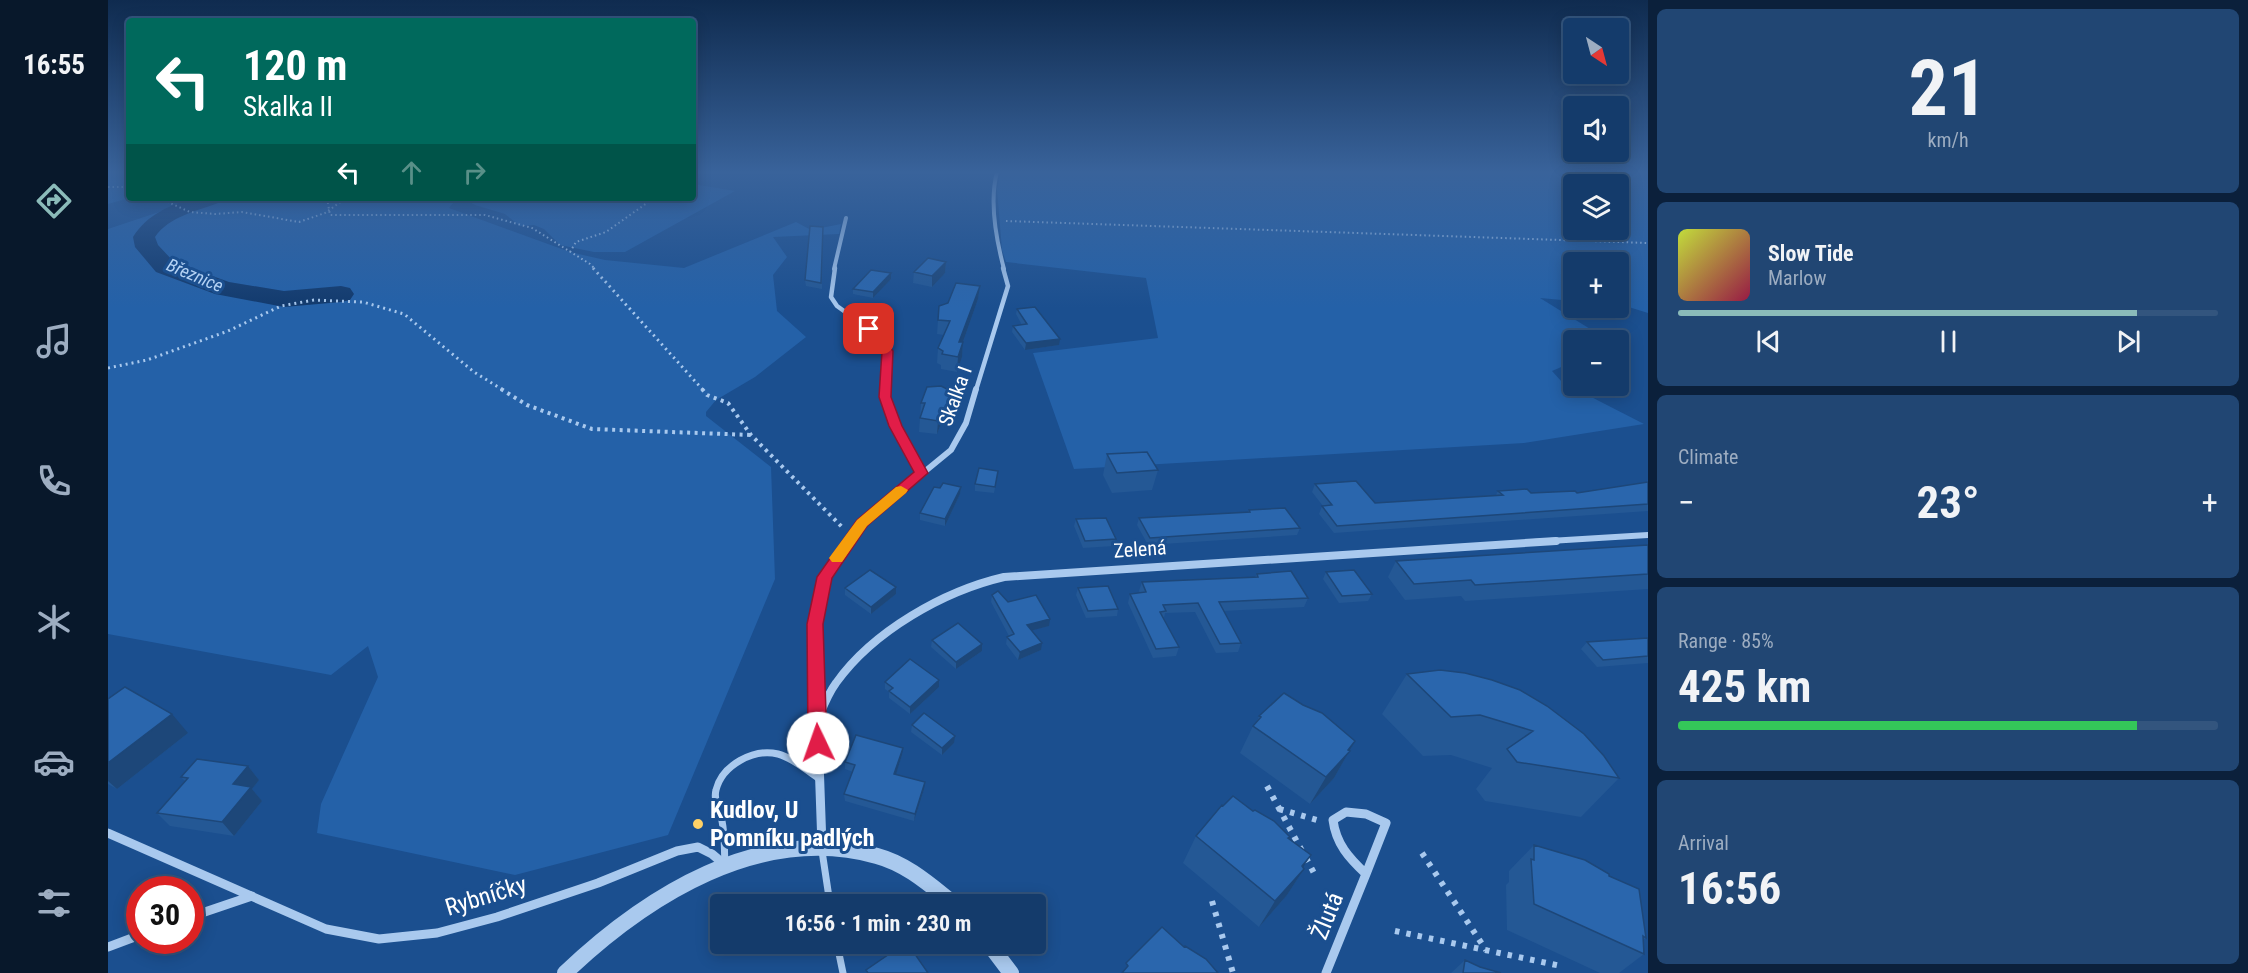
<!DOCTYPE html>
<meta charset="utf-8">
<style>
:root{--surface:#143b6b;--page:#214673;--text:#f1f3f6;--muted:#9dadc1;--line:#33557e;--accent:#8bbbb9}
body{margin:0;font-family:"Roboto Condensed",sans-serif;background:var(--page);color:var(--text);height:100vh;display:flex;flex-direction:column;font-size:22px;white-space:nowrap}
*{box-sizing:border-box;margin:0}
p{font-size:20px;color:var(--muted)}
.icon{flex:none;width:33px;height:33px;fill:none;stroke:currentColor;stroke-width:2;stroke-linecap:round;stroke-linejoin:round}
.map{position:relative;flex:1;overflow:hidden}
.drawer{display:flex;flex-direction:column;gap:9px;padding:9px;background:#0b203b;width:600px}
.drawer>*{flex:none}
.hud{position:absolute;left:18px;top:18px;width:570px;height:183px;border-radius:6px;box-shadow:0 3px 15px #0003,0 0 0 2px var(--line);background:#00695c;color:#fff;overflow:hidden}
.needle{width:39px;rotate:144deg}
.buttons{position:absolute;left:1455px;top:18px;display:grid;gap:12px}
.buttons a{display:grid;place-items:center;width:66px;height:66px;border-radius:6px;background:var(--surface);box-shadow:0 3px 15px #0003,0 0 0 2px var(--line);font-size:30px}
.speed{position:absolute;left:18px;top:876px;display:flex;gap:12px;font-size:30px;font-weight:700;text-align:center}
.speed>*{display:grid;place-content:center;width:78px;height:78px;border-radius:50%;background:var(--surface);box-shadow:0 3px 15px #0003,0 0 0 2px var(--line);line-height:1}
.speed .limit{border:9px solid #d22;background:#fff;color:#111}
.pin{position:absolute;display:grid;place-items:center;width:51px;height:51px;color:#fff;margin:-26px;border-radius:12px;box-shadow:0 3px 9px #0006}
.me{position:absolute;width:66px;margin:-33px;rotate:357deg;stroke-linejoin:round;filter:drop-shadow(0 0 4px #0008)}
.turn{display:flex;align-items:center;gap:21px;height:126px;padding:0 18px;font-size:27px}
.turn .icon{width:78px;height:78px;stroke-width:2.5}
.turn b{display:block;font-size:42px;line-height:51px}
.lanes{display:flex;align-items:center;height:57px;padding:0 18px;background:#0003;justify-content:center;gap:30px;direction:ltr}
.lanes .off{opacity:.35}
.big{font-size:45px;font-weight:700;line-height:1.1}
.drawer .widget{flex:1;display:flex;flex-direction:column;justify-content:center;gap:9px;min-width:0;padding:0 21px;border-radius:9px;background:var(--page)}
.drawer .dial{align-items:center;gap:0}
.dial b{font-size:78px;line-height:1}
.song{display:flex;align-items:center;gap:18px}
.cover{width:72px;height:72px;border-radius:9px;background:linear-gradient(135deg,hsl(70 70% 55%),hsl(340 70% 35%))}
.played{height:6px;border-radius:3px;background:linear-gradient(90deg,var(--accent) 85%,var(--line) 85%)}
.keys{display:flex;justify-content:space-around;direction:ltr}
.heat{display:flex;justify-content:space-between;align-items:center;font-size:33px;direction:ltr}
.charge{height:9px;border-radius:4px;background:linear-gradient(90deg,#34c759 85%,var(--line) 0)}
.trip{position:absolute;left:602px;top:894px;width:336px;height:60px;border-radius:6px;background:var(--surface);box-shadow:0 3px 15px #0003,0 0 0 2px var(--line);font-weight:700;line-height:60px;text-align:center}
main{display:flex;flex:1;min-height:0}
.dock{display:flex;flex-direction:column;width:108px;justify-content:space-around;align-items:center;background:#08182b;color:var(--muted)}
.dock .icon{width:42px;height:42px}
.dock .on{color:var(--accent)}
.dock b{font-size:27px;color:var(--text)}
.map>svg:first-child{display:block}
</style>
<main>
<nav class="dock">
<b>16:55</b>
<svg class="icon on" aria-label="directions" viewBox="0 0 24 24"><path d="M12 3l9 9-9 9-9-9zM9 14v-3h6M13 9l2 2-2 2"/></svg>
<svg class="icon" aria-label="music" viewBox="0 0 24 24"><path d="M9 18V5l10-2v13"/><circle cx="6" cy="18" r="3"/><circle cx="16" cy="16" r="3"/></svg>
<svg class="icon" aria-label="phone" viewBox="0 0 24 24"><path d="M5 4h4l2 5-3 2q2 4 5 5l2-3 5 2v4C11 20 4 13 5 4z"/></svg>
<svg class="icon" aria-label="climate" viewBox="0 0 24 24"><path d="M12 3v18M4 7l16 10M4 17L20 7"/></svg>
<svg class="icon" aria-label="car" viewBox="0 0 24 24"><path d="M5 17H2v-5l4-1 3-4h7l3 4 3 1v5h-3M9 17h6M6 11h13"/><circle cx="7" cy="17" r="2"/><circle cx="17" cy="17" r="2"/></svg>
<svg class="icon" aria-label="filters" viewBox="0 0 24 24"><path d="M4 7h16M4 17h16"/><circle cx="9" cy="7" r="2"/><circle cx="15" cy="17" r="2"/></svg>
</nav>
<div class="map">
<svg width="1540" height="973" viewBox="0 0 1540 973">
<rect width="100%" height="100%" fill="#1b4f8f"/>
<path fill="#2461a8" fill-rule="evenodd" d="M 0,172 L 21,172 L 21,198 L 349,198 L 341,208 L 462,252 L 497,260 L 576,268 L 688,222 L 703,230 L 733,224 L 731,234 L 665,237 L 679,257 L 665,275 L 669,311 L 698,337 L 647,377 L 608,400 L 598,412 L 598,416 L 663,467 L 667,579 L 560,835 L 407,875 L 209,833 L 213,804 L 270,677 L 260,646 L 223,675 L 0,634 L 0,229 L 81,202 L 21,198 L 0,204 Z
M 893,172 L 1540,172 L 1540,313 L 1511,304 L 1510,262 L 1466,262 L 1465,301 L 1432,298 L 1500,340 L 1466,340 L 1465,362 L 1444,371 L 1454,382 L 1536,424 L 1416,443 L 966,469 L 925,353 L 1050,338 L 1038,278 L 898,262 L 894,250 L 889,189 ZM 1466,184 L 1510,184 L 1510,230 L 1466,230 Z
M 585,184 L 627,191 L 517,252 L 486,252 L 452,245 L 436,229 L 426,225 L 412,226 L 397,214 L 367,205 L 355,198 L 585,198 Z"/>
<g fill="none" stroke-linecap="round" stroke-linejoin="round">
<path fill="#123a6d" fill-rule="evenodd" d="M 86,198 L 116,198 L 113,202 C 92,210 61,216 47,237 L 50,245 L 66,262 L 121,282 L 176,291 L 233,286 L 242,288 L 246,294 L 242,300 L 233,302 L 176,307 L 107,294 L 48,272 L 27,247 L 25,237 C 40,214 60,206 86,198 Z"/>
<path stroke="#a9c9ee" stroke-width="2" stroke-dasharray="1.5 3" stroke-linecap="butt" d="M 0,187 L 21,187
M 51,198 L 82,212 L 107,214 L 134,212 L 191,222 L 217,213 L 238,198
M 219,198 L 222,215 L 377,215 L 424,228 L 482,264 L 487,269
M 898,221 L 1540,243
M 462,252 L 468,242 L 498,232 L 546,198"/>
<path stroke="#a9c9ee" stroke-width="3" stroke-dasharray="2 4" stroke-linecap="butt" d="M 485,268 L 595,390
M 0,368 L 39,360 L 120,331 L 173,306 L 206,300 L 255,302 L 296,314 L 366,372 L 395,390"/>
<path stroke="#a9c9ee" stroke-width="4" stroke-dasharray="3 4.5" stroke-linecap="butt" d="M 393,389 L 419,405 L 484,429 L 643,435
M 594,389 L 599,395 L 620,403 L 643,435 L 736,529"/>
<path stroke="#a9c9ee" stroke-width="6" stroke-dasharray="4.5 7" stroke-linecap="butt" d="M 1159,786 L 1194,851
M 1171,809 L 1209,820
M 1314,853 L 1378,950
M 1198,858 L 1207,875
M 1104,901 L 1125,973
M 1287,931 L 1453,966"/>
<path stroke="#a9c9ee" stroke-width="7" d="M 714,851 L 722,904
M 617,863 C 616,849 617,835 614,821 C 612,811 605,801 608,790 C 614,765 646,748 670,754 C 685,758 698,770 710,778
M 729,944 L 735,973"/>
<path stroke="#a9c9ee" stroke-width="4" d="M 889,172 C 881,202 888,239 896,269
M 726,269 L 738,218"/>
<path stroke="#a9c9ee" stroke-width="4.5" d="M 727,268 L 723,297 L 729,306 L 761,329 L 780,351 L 777,390
M 868,390 L 900,286 L 895,268"/>
<path stroke="#a9c9ee" stroke-width="6" d="M 778,389 C 776,414 801,451 813,473
M 741,542 L 754,523 L 843,450 L 858,423 L 868,389
M 1425,542 L 1540,535"/>
<path stroke="#a9c9ee" stroke-width="8" d="M 708,724 C 714,710 719,695 728,683 C 765,631 836,591 896,577 L 1448,541
M 710,734 L 707,624 L 717,577 L 742,541"/>
<path stroke="#a9c9ee" stroke-width="9" d="M 710,732 L 714,846
M 1238,812 L 1258,814 L 1278,823 L 1258,874 C 1241,858 1228,844 1225,820 Z
M 0,833 L 218,929 L 271,939 L 329,933 L 389,917 L 490,883 L 569,851 L 590,847 L 604,854 L 617,865
M 82,917 L 144,896
M 0,947 L 32,935
M 1218,973 L 1258,874"/>
<path stroke="#a9c9ee" stroke-width="16" d="M 881,944 L 903,973
M 457,973 C 538,896 652,823 769,856 C 799,864 822,885 846,904"/>
</g>
<path fill="#245895" d="M 715,227 L 714,289 L 698,286 L 697,280 Z
M 838,262 L 837,273 L 824,287 L 805,283 L 806,272 Z
M 783,273 L 783,279 L 765,298 L 745,294 L 745,289 Z
M 872,286 L 870,299 L 855,342 L 854,357 L 849,372 L 833,369 L 833,365 L 829,363 L 830,348 L 836,335 L 829,334 L 831,306 L 840,303 Z
M 909,309 L 951,345 L 917,350 L 904,332 L 905,326 L 914,325 L 908,314 Z
M 843,399 L 842,412 L 837,421 L 834,421 L 829,434 L 811,432 L 813,403 Z
M 999,454 L 1050,470 L 1044,490 L 1004,493 L 995,475 Z
M 890,471 L 886,493 L 867,491 L 867,484 Z
M 1540,480 L 1540,511 L 1226,533 L 1211,514 L 1214,506 L 1215,506 L 1204,492 L 1207,484 L 1267,503 L 1388,495 L 1390,491 L 1423,493 L 1469,493 L 1538,483 Z
M 853,487 L 852,494 L 837,526 L 812,520 L 812,513 L 832,488 Z
M 1141,510 L 1192,528 L 1189,535 L 1040,545 L 1029,525 L 1031,518 L 1140,512 Z
M 968,519 L 1008,539 L 1006,546 L 975,548 L 966,526 Z
M 1540,545 L 1540,589 L 1357,601 L 1353,596 L 1297,600 L 1280,577 L 1288,561 Z
M 1218,572 L 1264,594 L 1260,601 L 1231,603 L 1215,579 Z
M 1149,574 L 1200,598 L 1196,607 L 1115,611 L 1133,643 L 1130,652 L 1108,653 L 1087,612 L 1057,613 L 1056,618 L 1071,647 L 1068,656 L 1045,658 L 1020,603 L 1022,594 L 1032,593 L 1031,591 L 1034,582 L 1147,577 Z
M 788,587 L 788,594 L 763,614 L 737,595 L 737,588 Z
M 970,588 L 1010,609 L 1009,616 L 978,618 L 968,595 Z
M 884,595 L 900,602 L 941,626 L 924,630 L 933,650 L 910,660 L 898,644 L 899,637 L 901,636 L 883,602 Z
M 1540,638 L 1540,663 L 1489,667 L 1473,649 L 1479,642 Z
M 824,640 L 874,651 L 848,669 L 823,647 Z
M 1332,670 L 1511,778 L 1473,817 L 1377,801 L 1368,789 L 1384,768 L 1343,755 L 1315,756 L 1274,714 L 1299,674 Z
M 831,680 L 831,687 L 802,714 L 781,698 L 781,692 L 777,689 L 777,682 Z
M 0,699 L 80,733 L 9,789 L 0,784 Z
M 1151,716 L 1247,741 L 1226,778 L 1202,804 L 1132,753 L 1145,726 L 1149,721 Z
M 804,725 L 846,743 L 834,755 L 803,732 Z
M 794,755 L 788,774 L 816,789 L 806,821 L 737,801 L 736,794 L 745,772 L 737,769 L 737,762 Z
M 140,766 L 151,780 L 144,789 L 154,801 L 126,836 L 62,826 L 49,813 L 77,781 L 73,777 Z
M 1115,806 L 1145,811 L 1182,837 L 1181,839 L 1196,869 L 1179,895 L 1151,927 L 1075,863 L 1088,836 Z
M 1426,845 L 1501,876 L 1538,938 L 1535,940 L 1536,954 L 1511,973 L 1492,973 L 1399,930 L 1398,885 L 1401,882 L 1401,871 Z
M 1357,960 L 1372,967 L 1393,973 L 1343,973 Z"/>
<path fill="#1d4779" d="M 838,262 L 837,273 L 824,287 L 824,276 Z
M 783,273 L 783,279 L 765,298 L 765,292 Z
M 872,286 L 870,299 L 850,356 L 851,342 Z
M 952,339 L 951,345 L 917,350 L 918,343 Z
M 855,342 L 854,357 L 849,372 L 850,357 Z
M 843,399 L 842,412 L 837,421 L 838,408 Z
M 835,408 L 834,421 L 829,434 L 830,421 Z
M 853,487 L 852,494 L 837,526 L 837,519 Z
M 788,587 L 788,594 L 763,614 L 763,607 Z
M 942,619 L 941,626 L 918,632 L 919,625 Z
M 934,643 L 933,650 L 910,660 L 912,652 Z
M 874,644 L 874,651 L 848,669 L 848,662 Z
M 831,680 L 831,687 L 802,714 L 802,707 Z
M 64,714 L 80,733 L 9,789 L 0,781 L 0,763 Z
M 847,736 L 846,743 L 834,755 L 834,748 Z
M 1247,741 L 1226,778 L 1202,804 L 1218,777 Z
M 795,748 L 794,755 L 786,781 L 786,774 Z
M 140,766 L 151,780 L 144,789 L 154,801 L 126,836 L 114,822 L 125,784 Z
M 817,782 L 816,789 L 806,821 L 807,814 Z
M 1203,855 L 1191,874 L 1196,869 L 1179,895 L 1151,927 L 1167,901 Z"/>
<path fill="#2a66ad" stroke="#1d4779" stroke-width="1.5" d="M 702,226 L 715,227 L 713,283 L 697,280 Z
M 820,258 L 838,262 L 824,276 L 806,272 Z
M 763,270 L 783,273 L 765,292 L 745,289 Z
M 848,283 L 872,286 L 851,342 L 855,342 L 850,357 L 834,354 L 835,351 L 830,348 L 842,321 L 830,320 L 831,306 L 840,303 Z
M 927,307 L 952,339 L 918,343 L 905,326 L 919,324 L 909,309 Z
M 833,386 L 841,390 L 843,399 L 838,408 L 835,408 L 830,421 L 812,418 L 817,403 L 813,403 L 819,387 Z
M 1039,452 L 1050,470 L 1009,473 L 999,454 Z
M 871,468 L 890,471 L 887,487 L 867,484 Z
M 1248,481 L 1267,503 L 1395,495 L 1390,491 L 1419,489 L 1423,493 L 1467,491 L 1469,493 L 1540,482 L 1540,504 L 1229,526 L 1214,506 L 1224,505 L 1207,484 Z
M 835,483 L 853,487 L 837,519 L 812,513 L 826,487 L 832,488 Z
M 1177,508 L 1192,528 L 1042,538 L 1031,518 L 1142,512 L 1141,510 Z
M 998,518 L 1008,539 L 977,541 L 968,519 Z
M 1540,545 L 1540,574 L 1367,585 L 1363,580 L 1306,584 L 1288,561 Z
M 762,570 L 788,587 L 763,607 L 737,588 Z
M 1246,570 L 1264,594 L 1234,596 L 1218,572 Z
M 1183,571 L 1200,598 L 1111,602 L 1133,643 L 1112,644 L 1090,603 L 1055,605 L 1058,611 L 1052,612 L 1071,647 L 1048,649 L 1022,594 L 1038,592 L 1034,582 L 1150,577 L 1149,574 Z
M 1000,586 L 1010,609 L 980,611 L 970,588 Z
M 890,591 L 900,602 L 928,595 L 942,619 L 919,625 L 934,643 L 912,652 L 899,637 L 906,634 L 884,595 Z
M 850,623 L 874,644 L 848,662 L 824,640 Z
M 1540,638 L 1540,656 L 1495,660 L 1479,642 Z
M 802,659 L 831,680 L 802,707 L 781,691 L 785,688 L 777,682 Z
M 1332,670 L 1357,673 L 1384,680 L 1412,690 L 1439,706 L 1476,734 L 1496,756 L 1511,778 L 1409,762 L 1399,749 L 1425,731 L 1372,715 L 1343,717 L 1299,674 Z
M 17,687 L 64,714 L 0,763 L 0,699 Z
M 1176,693 L 1195,705 L 1214,713 L 1247,741 L 1240,750 L 1242,751 L 1218,777 L 1145,726 L 1153,717 L 1151,716 Z
M 816,713 L 847,736 L 834,748 L 804,725 Z
M 748,735 L 795,748 L 786,774 L 817,782 L 807,814 L 736,794 L 747,765 L 737,762 Z
M 89,759 L 140,766 L 125,784 L 143,787 L 114,822 L 49,813 L 80,778 L 73,777 Z
M 1125,796 L 1145,811 L 1147,810 L 1166,821 L 1182,837 L 1180,838 L 1203,855 L 1194,866 L 1196,869 L 1167,901 L 1088,836 L 1114,805 L 1115,806 Z
M 1426,845 L 1477,860 L 1501,874 L 1501,876 L 1531,889 L 1538,938 L 1535,936 L 1536,954 L 1426,904 L 1423,859 L 1426,860 Z
M 1054,927 L 1076,947 L 1077,946 L 1098,959 L 1110,973 L 1014,973 L 1020,966 L 1018,963 Z
M 796,944 L 800,944 L 820,973 L 760,973 L 758,970 Z
M 1357,960 L 1372,967 L 1393,973 L 1355,973 Z"/>
<linearGradient id="sky" x2="0" y2="1"><stop stop-color="#0f2b4f"/><stop offset="0.56" stop-color="#39639b"/><stop offset="1" stop-color="#39639b" stop-opacity="0"/></linearGradient>
<rect width="1540" height="308" fill="url(#sky)"/>
<path fill="#e11d48" stroke="#92132f" stroke-width="1.5" d="M 761,326 L 765,327 L 785,351 L 783,397 L 794,426 L 820,473 L 759,526 L 724,578 L 715,624 L 719,743 L 716,748 L 710,751 L 703,748 L 700,743 L 699,624 L 709,577 L 749,520 L 806,472 L 781,426 L 771,397 L 774,351 L 756,329 Z"/>
<path fill="#f59e0b" d="M 793,486 L 800,490 L 798,493 L 759,526 L 734,562 L 724,562 L 721,558 L 749,520 L 788,487 Z"/>
<circle fill="#ffd166" stroke="#1b4f8f" stroke-width="2" cx="590" cy="824" r="6"/>
<g text-anchor="middle" dominant-baseline="central" stroke-width="6" stroke-linejoin="round" paint-order="stroke">
<g font-size="18" font-style="italic" fill="#b5d3f5" stroke="#1b4f8f">
<text transform="translate(87 275) rotate(23)">Březnice</text>
</g>
<g font-size="20" fill="#fff" stroke="#1b4f8f">
<text transform="translate(847 396) rotate(-70)">Skalka I</text>
<text transform="translate(1032 549) rotate(-4)">Zelená</text>
</g>
<g font-size="24" font-weight="bold" fill="#fff" stroke="#1b4f8f" text-anchor="start">
<text x="602" y="810">Kudlov, U<tspan x="602" dy="28">Pomníku padlých</tspan></text>
</g>
<g font-size="24" fill="#fff" stroke="#1b4f8f">
<text transform="translate(378 896) rotate(-17)">Rybníčky</text>
<text transform="translate(1219 916) rotate(-68)">Žlutá</text>
</g>
</g>
</svg>
<div class="buttons">
<a><svg class="needle" viewBox="-14 -14 28 28"><path d="M0-13l5 13h-10z" fill="#e53935"/><path d="M0 13l5-13h-10z" fill="#9dadc1"/></svg></a>
<a><svg class="icon" aria-label="sound" viewBox="0 0 24 24"><path d="M4 9h4l5-4v14l-5-4H4zM17 9q2 3 0 6"/></svg></a>
<a><svg class="icon" aria-label="layers" viewBox="0 0 24 24"><path d="M12 4l9 5-9 5-9-5zM3 14l9 5 9-5"/></svg></a>
<a>+</a>
<a>−</a>
</div>
<div class="speed"><div class="limit">30</div></div>
<div class="pin" style="left:761px;top:329px;background:#d93025"><svg class="icon" aria-label="arrive" viewBox="0 0 24 24"><path d="M6 21V4h12l-3 4 3 4H6"/></svg></div>
<svg class="me" style="left:710px;top:743px" viewBox="-20 -20 40 40"><circle r="19" fill="#fff"/><path d="M0-13L10 11 0 6-10 11z" fill="#e11d48"/></svg>
<div class="trip">16:56 · 1 min · 230 m</div>
<div class="hud">
<div class="turn"><svg class="icon" aria-label="left" viewBox="0 0 24 24"><path d="M17 20v-9H6M10 6l-5 5 5 5"/></svg><div><b>120 m</b>Skalka II</div></div>
<div class="lanes"><svg class="icon" aria-label="left" viewBox="0 0 24 24"><path d="M17 20v-9H6M10 6l-5 5 5 5"/></svg><svg class="icon off" aria-label="ahead" viewBox="0 0 24 24"><path d="M12 20V5M6 11l6-6 6 6"/></svg><svg class="icon off" aria-label="right" viewBox="0 0 24 24"><path d="M7 20v-9h11M14 6l5 5-5 5"/></svg></div>
</div>
</div>
<section class="drawer">
<div class="widget dial"><b>21</b><p>km/h</p></div>
<div class="widget">
<div class="song"><i class="cover"></i><div><b>Slow Tide</b><p>Marlow</p></div></div>
<div class="played"></div>
<div class="keys"><svg class="icon" aria-label="previous" viewBox="0 0 24 24"><path d="M18 5L8 12l10 7zM5 5v14"/></svg><svg class="icon" aria-label="pause" viewBox="0 0 24 24"><path d="M8 5v14M16 5v14"/></svg><svg class="icon" aria-label="next" viewBox="0 0 24 24"><path d="M6 5l10 7-10 7zM19 5v14"/></svg></div>
</div>
<div class="widget"><p>Climate</p>
<div class="heat"><a>−</a><b class="big">23°</b><a>+</a></div>
</div>
<div class="widget"><p>Range · 85%</p><b class="big">425 km</b><div class="charge"></div></div>
<div class="widget"><p>Arrival</p><b class="big">16:56</b></div>
</section>
</main>
